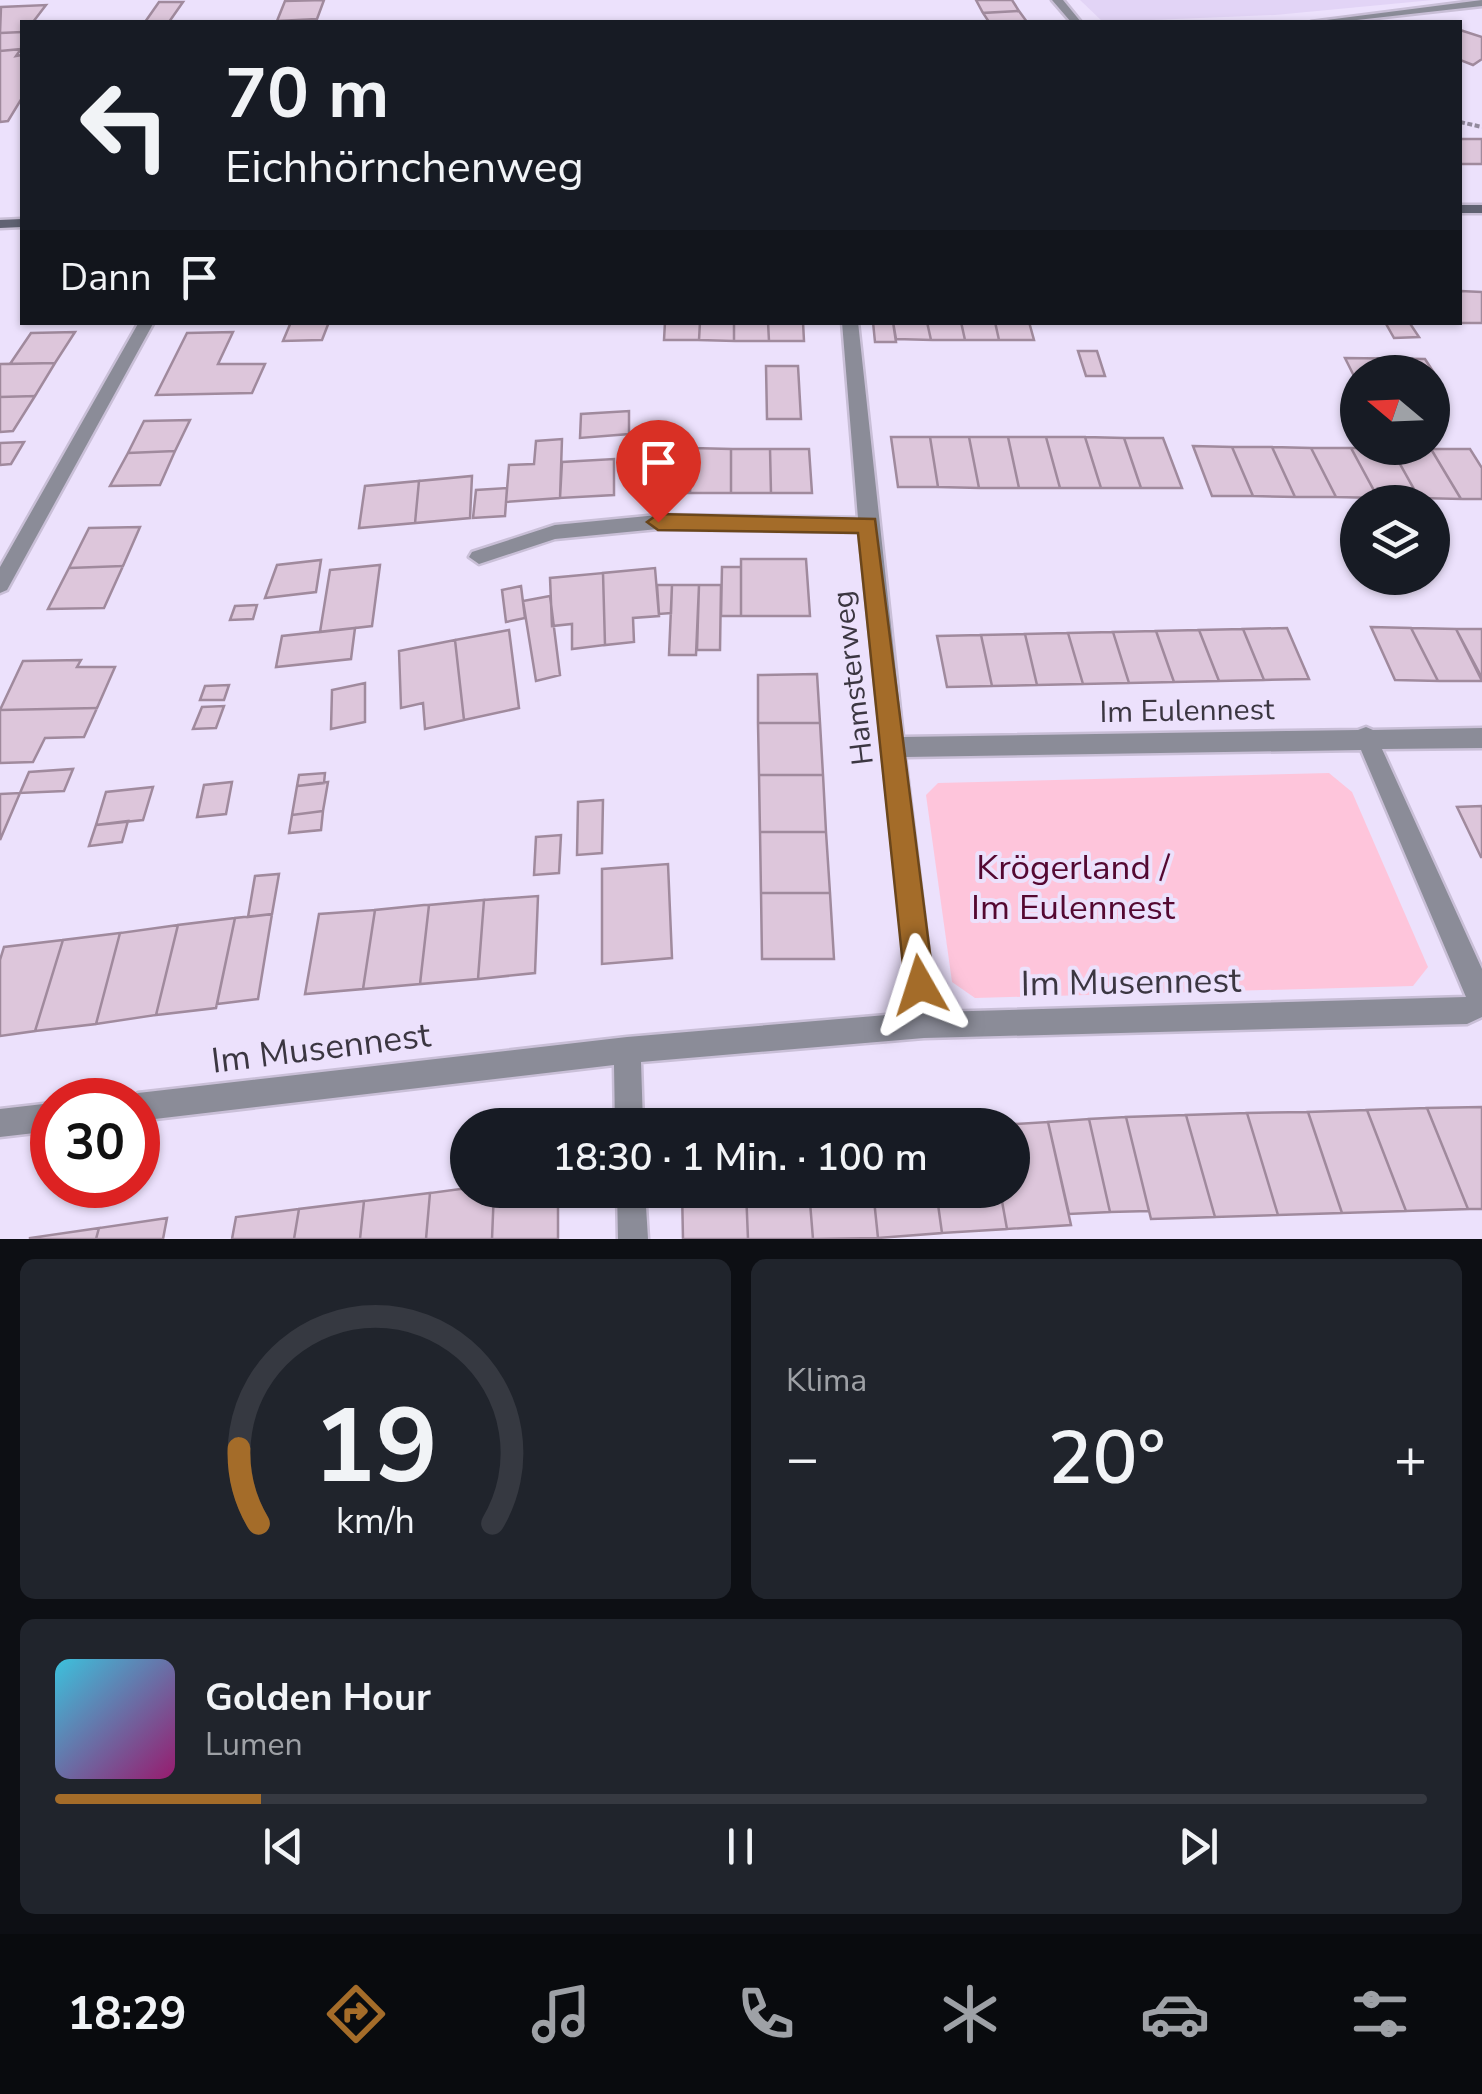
<!DOCTYPE html>
<html lang="de">
<meta charset="utf-8">
<style>
:root{--surface:#171b24;--page:#20242c;--text:#f1f3f6;--muted:#9ea1a6;--line:#363941;--accent:#a46c29}
body{margin:0;font-family:"Nunito Sans",sans-serif;background:var(--page);color:var(--text);height:100vh;display:flex;flex-direction:column;font-size:38px;white-space:nowrap}
*{box-sizing:border-box;margin:0}
p{font-size:32px;color:var(--muted)}
.icon{flex:none;width:55px;height:55px;fill:none;stroke:currentColor;stroke-width:2;stroke-linecap:round;stroke-linejoin:round}
.map{position:relative;height:1239px;overflow:hidden}
.side{display:flex;flex-direction:column;gap:20px;padding:20px;background:#0d0f14;flex:1}
.side>*{flex:none}
.hud{position:absolute;left:20px;top:20px;width:1442px;height:305px;border-radius:0px;box-shadow:0 2px 8px #0004;background:#171b24;color:var(--text);overflow:hidden}
.needle{width:65px;rotate:289deg}
.controls{position:absolute;left:1340px;top:355px;display:grid;gap:20px}
.controls a{display:grid;place-items:center;width:110px;height:110px;border-radius:50%;background:var(--surface);box-shadow:0 2px 8px #0004;font-size:50px}
.speed{position:absolute;left:30px;top:1078px;display:flex;gap:20px;font-size:50px;font-weight:700;text-align:center}
.speed>*{display:grid;place-content:center;width:130px;height:130px;border-radius:50%;background:var(--surface);box-shadow:0 2px 8px #0004;line-height:1}
.speed .limit{border:15px solid #d22;background:#fff;color:#111}
.pin{position:absolute;display:grid;place-items:center;width:85px;height:85px;color:#fff;margin:-102px -42px;border-radius:50% 50% 50% 0;rotate:-45deg;box-shadow:0 0 10px #0007}
.pin .icon{rotate:45deg}
.me{position:absolute;width:110px;margin:-55px;rotate:354deg;stroke-linejoin:round;filter:drop-shadow(0 0 8px #0008)}
.turn{display:flex;align-items:center;gap:35px;height:210px;padding:0 40px;font-size:45px}
.turn .icon{width:130px;height:130px;stroke-width:2.5}
.turn b{display:block;font-size:70px;line-height:85px}
.then{display:flex;align-items:center;height:95px;padding:0 40px;background:#0003;gap:20px;font-size:38px}
.big{font-size:75px;font-weight:600;line-height:1.1}
.side .card{flex:1;display:flex;flex-direction:column;justify-content:center;gap:15px;min-width:0;padding:0 35px;border-radius:15px;background:var(--page)}
.side .dial{align-items:center;gap:0}
.dial svg{height:260px;overflow:visible;fill:none;stroke:var(--line);stroke-width:7;stroke-linecap:round;text-anchor:middle}
.dial text{fill:var(--text);stroke:none}
.song{display:flex;align-items:center;gap:30px}
.cover{width:120px;height:120px;border-radius:15px;background:linear-gradient(135deg,hsl(190 70% 55%),hsl(320 70% 35%))}
.played{height:10px;border-radius:5px;background:linear-gradient(90deg,var(--accent) 15%,var(--line) 15%)}
.keys{display:flex;justify-content:space-around;direction:ltr}
.heat{display:flex;justify-content:space-between;align-items:center;font-size:55px;direction:ltr}
.side .tiles{flex:1;display:grid;gap:20px;grid-template-columns:1fr 1fr}
.card:last-child{grid-column:span 2}
.trip{position:absolute;left:450px;top:1108px;width:580px;height:100px;border-radius:50px;background:var(--surface);box-shadow:0 2px 8px #0004;font-weight:600;line-height:100px;text-align:center}
.tabs{display:flex;height:160px;justify-content:space-around;align-items:center;background:#090b0e;color:var(--muted)}
.tabs .icon{width:70px;height:70px}
.tabs .current{color:var(--accent)}
.tabs b{font-size:45px;color:var(--text)}
.map>svg:first-child{display:block}
</style>
<div class="map">
<svg width="1482" height="1239" viewBox="0 0 1482 1239">
<rect width="100%" height="100%" fill="#ece1fc"/>
<path fill="#e2d4f6" d="M 1080,0 L 1433,0 L 1275,15 L 1103,22 Z"/>
<path fill="#fec5db" d="M 1329,773 L 1352,792 L 1428,967 L 1413,986 L 975,998 L 952,982 L 926,795 L 938,783 Z"/>
<path fill="#ddc6db" stroke="#a08a9d" stroke-width="2.5" d="M 324,0 L 317,19 L 277,21 L 285,1 Z
M 976,0 L 1012,0 L 1019,11 L 983,13 Z
M 159,2 L 183,2 L 169,22 L 145,22 Z
M 46,5 L 33,22 L 22,22 L 22,32 L 0,33 L 1,7 Z
M 1019,11 L 1027,22 L 989,22 L 983,13 Z
M 1460,30 L 1482,37 L 1482,59 L 1473,65 L 1460,60 Z
M 22,32 L 21,49 L 0,51 L 0,33 Z
M 21,49 L 16,56 L 22,55 L 22,98 L 8,121 L 0,122 L 0,51 Z
M 1460,139 L 1482,139 L 1482,164 L 1460,164 Z
M 1460,291 L 1482,292 L 1482,323 L 1446,323 L 1460,322 Z
M 291,322 L 329,322 L 322,340 L 283,341 Z
M 665,322 L 700,322 L 699,340 L 664,340 Z
M 700,322 L 734,322 L 734,341 L 699,340 Z
M 734,322 L 768,322 L 769,341 L 734,341 Z
M 768,322 L 803,322 L 804,341 L 769,341 Z
M 873,322 L 893,322 L 896,342 L 875,342 Z
M 893,322 L 927,322 L 931,340 L 896,339 Z
M 927,322 L 961,322 L 965,340 L 931,340 Z
M 961,322 L 995,322 L 999,340 L 965,340 Z
M 995,322 L 1029,322 L 1034,340 L 999,340 Z
M 1385,322 L 1409,322 L 1419,337 L 1394,338 Z
M 75,332 L 55,363 L 10,364 L 31,333 Z
M 233,332 L 218,364 L 265,364 L 252,393 L 156,395 L 187,333 Z
M 1078,351 L 1097,351 L 1105,376 L 1086,376 Z
M 1345,358 L 1425,359 L 1438,379 L 1432,378 L 1432,372 L 1358,372 L 1355,378 Z
M 55,363 L 35,396 L 0,397 L 0,364 Z
M 766,366 L 798,366 L 801,419 L 767,419 Z
M 35,396 L 13,431 L 0,432 L 0,397 Z
M 629,411 L 629,434 L 580,438 L 581,414 Z
M 190,420 L 175,451 L 128,453 L 144,421 Z
M 891,437 L 930,437 L 938,487 L 898,487 Z
M 930,437 L 969,437 L 979,488 L 938,487 Z
M 969,437 L 1008,437 L 1019,488 L 979,488 Z
M 1008,437 L 1046,437 L 1060,488 L 1019,488 Z
M 1046,437 L 1085,437 L 1101,488 L 1060,488 Z
M 1085,437 L 1124,438 L 1141,488 L 1101,488 Z
M 1124,438 L 1163,438 L 1182,488 L 1141,488 Z
M 562,439 L 560,498 L 506,502 L 509,465 L 534,464 L 536,441 Z
M 24,442 L 11,464 L 0,465 L 0,443 Z
M 1193,446 L 1232,447 L 1253,496 L 1212,496 Z
M 1232,447 L 1272,447 L 1295,497 L 1253,496 Z
M 1272,447 L 1311,448 L 1336,497 L 1295,497 Z
M 653,448 L 692,448 L 690,493 L 649,493 Z
M 692,448 L 731,449 L 731,493 L 690,493 Z
M 1311,448 L 1351,448 L 1378,498 L 1336,497 Z
M 1351,448 L 1391,448 L 1419,498 L 1378,498 Z
M 1391,448 L 1431,449 L 1461,499 L 1419,498 Z
M 731,449 L 770,449 L 771,493 L 731,493 Z
M 770,449 L 809,449 L 812,493 L 771,493 Z
M 1431,449 L 1470,449 L 1482,468 L 1482,499 L 1461,499 Z
M 175,451 L 160,485 L 110,486 L 128,453 Z
M 614,459 L 614,495 L 560,498 L 562,462 Z
M 472,476 L 470,518 L 415,523 L 419,481 Z
M 419,481 L 415,523 L 359,528 L 365,486 Z
M 507,488 L 505,516 L 473,518 L 476,490 Z
M 140,527 L 123,566 L 69,568 L 89,528 Z
M 741,559 L 806,559 L 810,616 L 741,616 Z
M 321,560 L 316,592 L 265,598 L 277,565 Z
M 380,565 L 372,626 L 320,632 L 330,570 Z
M 123,566 L 104,608 L 48,609 L 69,568 Z
M 722,567 L 741,567 L 741,616 L 721,616 Z
M 655,568 L 659,616 L 633,618 L 634,642 L 605,645 L 603,573 Z
M 603,573 L 605,645 L 572,649 L 572,624 L 552,626 L 550,578 Z
M 657,585 L 672,585 L 671,613 L 659,614 Z
M 672,585 L 699,585 L 696,655 L 669,655 Z
M 699,585 L 721,585 L 720,650 L 697,650 Z
M 521,586 L 525,618 L 506,622 L 502,590 Z
M 550,596 L 560,675 L 536,681 L 523,601 Z
M 257,605 L 253,619 L 230,620 L 235,606 Z
M 1371,627 L 1411,628 L 1438,681 L 1395,680 Z
M 355,628 L 351,659 L 276,667 L 282,636 Z
M 1287,628 L 1309,679 L 1264,680 L 1243,629 Z
M 1411,628 L 1456,629 L 1482,681 L 1438,681 Z
M 1243,629 L 1264,680 L 1219,681 L 1199,630 Z
M 1456,629 L 1482,629 L 1482,678 Z
M 509,630 L 519,708 L 464,720 L 455,640 Z
M 1199,630 L 1219,681 L 1174,682 L 1156,631 Z
M 1156,631 L 1174,682 L 1129,683 L 1113,632 Z
M 1113,632 L 1129,683 L 1083,684 L 1068,633 Z
M 1068,633 L 1083,684 L 1037,685 L 1025,634 Z
M 1025,634 L 1037,685 L 992,686 L 981,635 Z
M 981,635 L 992,686 L 947,687 L 937,636 Z
M 455,640 L 464,720 L 425,729 L 423,703 L 401,708 L 399,651 Z
M 81,660 L 77,667 L 115,667 L 97,708 L 0,710 L 23,661 Z
M 817,674 L 820,723 L 758,723 L 758,675 Z
M 365,683 L 365,722 L 331,729 L 332,690 Z
M 229,685 L 224,700 L 200,700 L 205,686 Z
M 224,706 L 216,728 L 193,729 L 202,707 Z
M 97,708 L 84,737 L 45,738 L 33,762 L 0,763 L 0,710 Z
M 758,723 L 820,723 L 823,775 L 759,775 Z
M 73,769 L 64,791 L 20,793 L 29,772 Z
M 325,773 L 324,783 L 297,786 L 299,775 Z
M 759,775 L 823,775 L 826,832 L 760,832 Z
M 232,782 L 226,814 L 197,817 L 204,785 Z
M 328,782 L 323,811 L 292,815 L 297,786 Z
M 153,787 L 143,820 L 96,825 L 106,792 Z
M 20,793 L 0,840 L 0,794 Z
M 603,800 L 602,853 L 577,855 L 578,802 Z
M 1482,806 L 1482,857 L 1481,857 L 1457,807 Z
M 323,811 L 321,830 L 289,833 L 292,815 Z
M 128,821 L 122,842 L 89,846 L 96,825 Z
M 760,832 L 826,832 L 830,893 L 761,893 Z
M 561,835 L 559,873 L 534,875 L 536,837 Z
M 668,864 L 672,958 L 602,964 L 602,869 Z
M 279,874 L 272,914 L 248,917 L 255,876 Z
M 761,893 L 830,893 L 834,959 L 762,959 Z
M 538,896 L 535,973 L 478,979 L 484,900 Z
M 484,900 L 478,979 L 420,984 L 429,905 Z
M 424,905 L 429,905 L 420,984 L 363,989 L 375,910 Z
M 375,910 L 363,989 L 305,994 L 319,914 Z
M 272,914 L 258,999 L 217,1004 L 235,918 Z
M 235,918 L 216,1008 L 156,1015 L 178,925 Z
M 178,925 L 156,1015 L 96,1024 L 120,933 Z
M 120,933 L 96,1024 L 35,1031 L 63,940 Z
M 63,940 L 35,1031 L 0,1036 L 0,960 L 4,947 Z
M 1482,1107 L 1482,1209 L 1468,1209 L 1427,1108 Z
M 1427,1108 L 1468,1209 L 1406,1211 L 1367,1110 Z
M 1367,1110 L 1406,1211 L 1342,1213 L 1308,1112 Z
M 1308,1112 L 1342,1213 L 1278,1215 L 1247,1113 Z
M 1247,1113 L 1278,1215 L 1215,1217 L 1186,1115 Z
M 1186,1115 L 1215,1217 L 1151,1219 L 1126,1117 Z
M 1126,1117 L 1149,1211 L 1110,1212 L 1089,1119 Z
M 1089,1119 L 1110,1212 L 1069,1214 L 1048,1122 Z
M 1048,1122 L 1071,1225 L 1007,1229 L 1000,1190 L 1012,1190 L 1012,1125 L 999,1125 Z
M 468,1188 L 494,1190 L 492,1239 L 426,1239 L 430,1193 Z
M 494,1190 L 558,1190 L 558,1239 L 492,1239 Z
M 682,1190 L 746,1190 L 748,1239 L 683,1239 Z
M 746,1190 L 809,1190 L 813,1239 L 748,1239 Z
M 809,1190 L 873,1190 L 878,1238 L 813,1239 Z
M 873,1190 L 936,1190 L 942,1233 L 878,1238 Z
M 936,1190 L 1000,1190 L 1007,1229 L 942,1233 Z
M 430,1193 L 426,1239 L 360,1239 L 364,1201 Z
M 364,1201 L 360,1239 L 294,1239 L 299,1209 Z
M 299,1209 L 294,1239 L 232,1239 L 236,1217 Z
M 167,1218 L 163,1239 L 96,1239 L 99,1228 Z
M 99,1228 L 96,1239 L 30,1239 L 30,1238 Z"/>
<g fill="none" stroke-linecap="round" stroke-linejoin="round">
<g stroke="#c9bfd7" stroke-width="5">
<path id="minor" d="M 1052,0 L 1063,0 L 1081,22 L 1071,22 Z
M 1482,0 L 1482,6 L 1339,22 L 1311,22 Z
M 139,322 L 154,322 L 7,590 L 0,593 L 0,567 Z
M 842,322 L 858,322 L 903,737 L 1358,730 L 1366,727 L 1373,730 L 1482,728 L 1482,748 L 1382,749 L 1482,969 L 1482,1017 L 1467,1024 L 924,1038 L 641,1062 L 643,1125 L 615,1125 L 614,1065 L 138,1121 L 138,1100 L 127,1100 L 138,1093 L 627,1037 L 910,1013 L 859,532 L 658,529 L 555,539 L 479,564 L 469,557 L 472,552 L 555,525 L 658,515 L 858,518 ZM 1361,750 L 1466,997 L 936,1012 L 905,757 Z
M 52,1103 L 52,1131 L 0,1137 L 0,1109 Z
M 617,1190 L 645,1190 L 648,1239 L 618,1239 Z"/>
</g>
<g stroke="#c9bfd7" stroke-width="5">
<path id="secondary" d="M 1460,205 L 1482,205 L 1482,213 L 1460,213 Z
M 22,219 L 22,227 L 0,228 L 0,220 Z"/>
</g>
<path stroke="#928a9d" stroke-width="4" stroke-dasharray="5 2.5" stroke-linecap="butt" d="M 1460,122 L 1482,127"/>
<use href="#minor" fill="#8b8c98" fill-rule="evenodd"/>
<use href="#secondary" fill="#606272" fill-rule="evenodd"/>
</g>
<path fill="#a46c29" stroke="#6b461b" stroke-width="2.5" d="M 658,514 L 875,519 L 934,985 L 930,995 L 920,1000 L 909,995 L 905,985 L 858,533 L 658,530 L 647,522 Z"/>
<g text-anchor="middle" dominant-baseline="central" stroke-width="8" stroke-linejoin="round" paint-order="stroke">
<g font-size="30" fill="#3b3641" stroke="#ece1fc">
<text transform="translate(853 678) rotate(-97)">Hamsterweg</text>
<text transform="translate(1187 711) rotate(-1)">Im Eulennest</text>
</g>
<g font-size="35" fill="#540831" stroke="#ece1fc">
<text x="1073" y="867">Krögerland /<tspan x="1073" dy="40">Im Eulennest</tspan></text>
</g>
<g font-size="35" fill="#3b3641" stroke="#ece1fc">
<text transform="translate(1131 982) rotate(-1)">Im Musennest</text>
<text transform="translate(321 1048) rotate(-7)">Im Musennest</text>
</g>
</g>
</svg>
<div class="controls">
<a><svg class="needle" viewBox="-14 -14 28 28"><path d="M0-13l5 13h-10z" fill="#e53935"/><path d="M0 13l5-13h-10z" fill="#9ea1a6"/></svg></a>
<a><svg class="icon" aria-label="layers" viewBox="0 0 24 24"><path d="M12 4l9 5-9 5-9-5zM3 14l9 5 9-5"/></svg></a>
</div>
<div class="speed"><div class="limit">30</div></div>
<div class="pin" style="left:658px;top:522px;background:#d93025"><svg class="icon" aria-label="arrive" viewBox="0 0 24 24"><path d="M6 21V4h12l-3 4 3 4H6"/></svg></div>
<svg class="me" style="left:920px;top:985px" viewBox="-20 -20 40 40"><path d="M0-17L14 15 0 8-14 15z" fill="#a46c29" stroke="#fff" stroke-width="4"/></svg>
<div class="trip">18:30 · 1 Min. · 100 m</div>
<div class="hud">
<div class="turn"><svg class="icon" aria-label="left" viewBox="0 0 24 24"><path d="M17 20v-9H6M10 6l-5 5 5 5"/></svg><div><b>70 m</b>Eichhörnchenweg</div></div>
<div class="then">Dann<svg class="icon" aria-label="arrive" viewBox="0 0 24 24"><path d="M6 21V4h12l-3 4 3 4H6"/></svg></div>
</div>
</div>
<section class="side">
<div class="tiles">
<div class="card dial"><svg viewBox="0 0 100 80">
<path d="M14 69A42 42 0 1 1 86 69"/>
<path d="M14 69A42 42 0 0 1 8 46" stroke="#a46c29"/>
<text x="50" y="56" font-size="32" font-weight="700">19</text>
<text x="50" y="72" font-size="11">km/h</text>
</svg></div>
<div class="card"><p>Klima</p>
<div class="heat"><a>−</a><b class="big">20°</b><a>+</a></div>
</div>
<div class="card">
<div class="song"><i class="cover"></i><div><b>Golden Hour</b><p>Lumen</p></div></div>
<div class="played"></div>
<div class="keys"><svg class="icon" aria-label="previous" viewBox="0 0 24 24"><path d="M18 5L8 12l10 7zM5 5v14"/></svg><svg class="icon" aria-label="pause" viewBox="0 0 24 24"><path d="M8 5v14M16 5v14"/></svg><svg class="icon" aria-label="next" viewBox="0 0 24 24"><path d="M6 5l10 7-10 7zM19 5v14"/></svg></div>
</div>
</div>
</section>
<nav class="tabs">
<b>18:29</b>
<svg class="icon current" aria-label="directions" viewBox="0 0 24 24"><path d="M12 3l9 9-9 9-9-9zM9 14v-3h6M13 9l2 2-2 2"/></svg>
<svg class="icon" aria-label="music" viewBox="0 0 24 24"><path d="M9 18V5l10-2v13"/><circle cx="6" cy="18" r="3"/><circle cx="16" cy="16" r="3"/></svg>
<svg class="icon" aria-label="phone" viewBox="0 0 24 24"><path d="M5 4h4l2 5-3 2q2 4 5 5l2-3 5 2v4C11 20 4 13 5 4z"/></svg>
<svg class="icon" aria-label="climate" viewBox="0 0 24 24"><path d="M12 3v18M4 7l16 10M4 17L20 7"/></svg>
<svg class="icon" aria-label="car" viewBox="0 0 24 24"><path d="M5 17H2v-5l4-1 3-4h7l3 4 3 1v5h-3M9 17h6M6 11h13"/><circle cx="7" cy="17" r="2"/><circle cx="17" cy="17" r="2"/></svg>
<svg class="icon" aria-label="filters" viewBox="0 0 24 24"><path d="M4 7h16M4 17h16"/><circle cx="9" cy="7" r="2"/><circle cx="15" cy="17" r="2"/></svg>
</nav>
